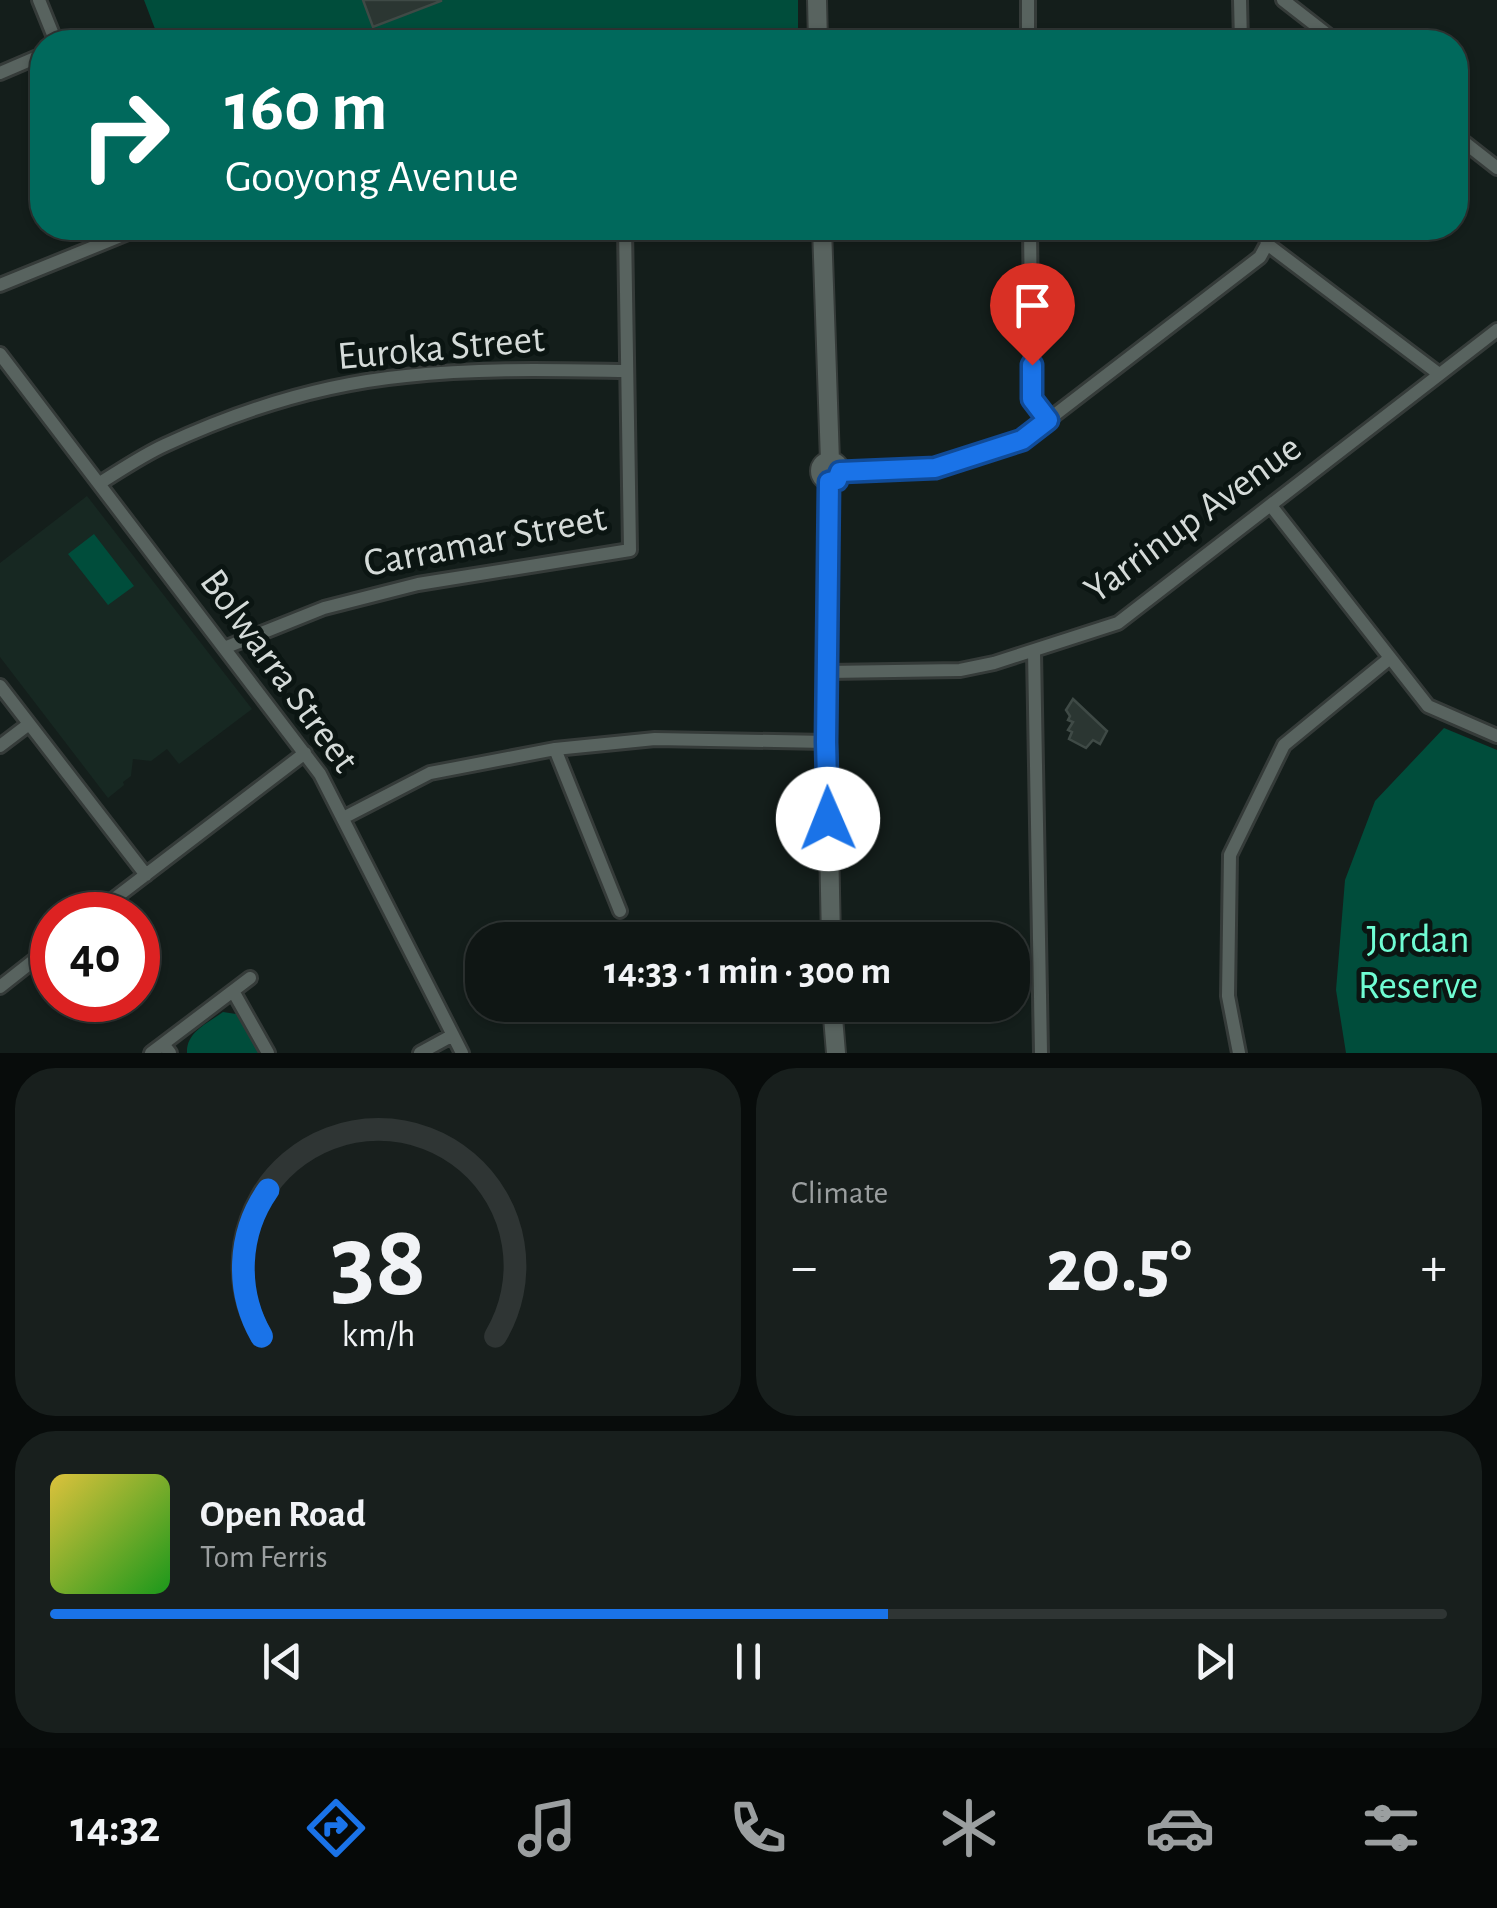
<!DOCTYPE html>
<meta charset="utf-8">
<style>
:root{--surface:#0f1614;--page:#181f1d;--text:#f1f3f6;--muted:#9b9fa0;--line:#2f3534;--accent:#1a73e8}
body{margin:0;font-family:"Alegreya Sans",sans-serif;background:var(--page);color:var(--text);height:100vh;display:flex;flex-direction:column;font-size:38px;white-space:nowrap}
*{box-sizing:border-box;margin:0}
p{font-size:32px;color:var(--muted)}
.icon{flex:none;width:55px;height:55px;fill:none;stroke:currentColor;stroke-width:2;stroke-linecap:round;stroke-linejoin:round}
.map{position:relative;height:1053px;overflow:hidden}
.sheet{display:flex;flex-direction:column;gap:15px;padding:15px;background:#080c0b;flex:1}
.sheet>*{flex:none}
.top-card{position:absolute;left:30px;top:30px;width:1438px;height:210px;border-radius:40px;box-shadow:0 2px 8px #0004,0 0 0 2px var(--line);background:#00695c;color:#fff;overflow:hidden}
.speed{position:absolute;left:30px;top:892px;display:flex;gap:20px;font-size:50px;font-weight:700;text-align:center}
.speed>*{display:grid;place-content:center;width:130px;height:130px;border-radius:50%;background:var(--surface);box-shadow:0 2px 8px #0004,0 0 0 2px var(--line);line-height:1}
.speed .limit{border:15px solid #d22;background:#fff;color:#111}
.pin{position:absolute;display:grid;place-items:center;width:85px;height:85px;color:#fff;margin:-102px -42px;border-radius:50% 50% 50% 0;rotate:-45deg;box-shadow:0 0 10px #0007}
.pin .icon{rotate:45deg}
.me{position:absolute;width:110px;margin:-55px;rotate:359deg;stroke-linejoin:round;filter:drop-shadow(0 0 8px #0008)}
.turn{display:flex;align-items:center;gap:35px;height:210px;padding:0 30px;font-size:45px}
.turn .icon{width:130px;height:130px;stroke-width:2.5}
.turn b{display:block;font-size:70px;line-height:85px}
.big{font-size:75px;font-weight:600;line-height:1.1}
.sheet .widget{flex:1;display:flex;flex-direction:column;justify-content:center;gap:15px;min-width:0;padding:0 35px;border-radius:40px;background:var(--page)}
.sheet .dial{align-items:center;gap:0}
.dial svg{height:260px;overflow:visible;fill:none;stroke:var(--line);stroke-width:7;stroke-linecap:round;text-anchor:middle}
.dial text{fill:var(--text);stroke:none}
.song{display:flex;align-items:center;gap:30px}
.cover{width:120px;height:120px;border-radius:15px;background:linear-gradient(135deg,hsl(50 70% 55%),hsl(120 70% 35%))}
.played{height:10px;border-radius:5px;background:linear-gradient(90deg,var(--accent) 60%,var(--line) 60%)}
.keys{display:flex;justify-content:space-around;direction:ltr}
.heat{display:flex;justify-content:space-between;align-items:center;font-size:55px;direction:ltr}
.sheet .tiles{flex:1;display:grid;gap:15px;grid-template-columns:1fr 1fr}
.widget:last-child{grid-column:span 2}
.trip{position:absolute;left:465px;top:922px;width:565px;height:100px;border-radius:40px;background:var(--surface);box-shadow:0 2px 8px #0004,0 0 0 2px var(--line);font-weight:600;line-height:100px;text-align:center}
.dock{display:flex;height:160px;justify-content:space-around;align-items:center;background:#060908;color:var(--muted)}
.dock .icon{width:70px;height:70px}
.dock .on{color:var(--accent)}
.dock b{font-size:45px;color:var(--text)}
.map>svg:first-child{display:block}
</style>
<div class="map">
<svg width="1497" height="1053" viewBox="0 0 1497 1053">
<rect width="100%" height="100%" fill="#141e1b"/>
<path fill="#172822" d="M 87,496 L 252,709 L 179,764 L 167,749 L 151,761 L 133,759 L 131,776 L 123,782 L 124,785 L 108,798 L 0,657 L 0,563 Z"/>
<path fill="#004d3b" d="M 144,0 L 798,0 L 798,42 L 160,42 Z
M 94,534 L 134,586 L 108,605 L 68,554 Z
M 1444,728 L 1497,750 L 1497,1053 L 1346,1053 L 1336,990 L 1345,880 L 1375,801 Z
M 223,1012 L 236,1014 L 259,1053 L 187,1053 C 186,1032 208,1023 223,1012 Z"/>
<path fill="#2b3632" stroke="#3f4a46" stroke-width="2.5" d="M 363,0 L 441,0 L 441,1 L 373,27 Z
M 1073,699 L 1107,731 L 1100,744 L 1093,740 L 1086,748 L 1069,739 L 1072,732 L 1068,730 L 1073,722 L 1068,720 L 1070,716 L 1066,710 Z"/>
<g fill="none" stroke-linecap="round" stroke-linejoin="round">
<g stroke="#353b39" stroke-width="18">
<path id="street" d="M 39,0 L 56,42
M 1028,0 L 1028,42
M 1240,0 L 1241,42
M 1283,0 L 1337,42
M 0,73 L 42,55
M 1455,135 L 1497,168
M 1030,228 L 1032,399 L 1048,421
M 1264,228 L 1267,244 L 1439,374
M 0,285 L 128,233 L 153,228
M 0,354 L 320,774 L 462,1053
M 841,471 L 935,468 L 1022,440 L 1260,257 L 1267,244
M 100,483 C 121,470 143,455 165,445 C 240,410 324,384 406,376 C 479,368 553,370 627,371
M 1272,507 L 1428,706 L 1497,736
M 224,648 L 324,608 L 418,584 L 630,550 L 625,228
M 1034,651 L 1041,1053
M 828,672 L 960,670 L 994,663 L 1118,623 L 1497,330
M 0,686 L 146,875
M 0,746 L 29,724
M 555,749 L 620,911
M 343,818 L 430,773 L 555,749 L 655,739 L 827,742
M 93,915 L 305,753
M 0,987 L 52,946
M 233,991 L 268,1053
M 163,1044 L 250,978
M 151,1053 L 163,1044 L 170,1053
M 420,1053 L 453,1035
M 1239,1053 L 1228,996 L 1230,855 L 1284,745 L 1390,658"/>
</g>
<g stroke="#353b39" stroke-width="22">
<path id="secondary" d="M 817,0 L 818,42
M 822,228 L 830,461
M820 471a10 10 0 1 1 20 0a10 10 0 1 1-20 0Z
M 829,482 L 827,742 L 831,940
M 832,1005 L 836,1053"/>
</g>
<use href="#street" stroke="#58635f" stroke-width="12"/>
<use href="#secondary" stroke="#58635f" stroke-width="18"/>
</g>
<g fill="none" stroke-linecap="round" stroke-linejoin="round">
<g stroke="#114b97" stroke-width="25">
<path id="route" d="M 828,819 L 826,742 L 829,482 L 837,480 L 840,472 L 935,468 L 1022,440 L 1048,420 L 1032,399 L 1032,365"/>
</g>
<use href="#route" stroke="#1a73e8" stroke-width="18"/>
</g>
<g text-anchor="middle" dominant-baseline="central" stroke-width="10" stroke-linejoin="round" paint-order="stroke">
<g font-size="40" fill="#d5dbd9" stroke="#0b1512">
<text transform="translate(441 348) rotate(-5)">Euroka Street</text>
<text transform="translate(1193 519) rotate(-36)">Yarrinup Avenue</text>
<text transform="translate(485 541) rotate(-11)">Carramar Street</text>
<text transform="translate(279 671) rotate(54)">Bolwarra Street</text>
</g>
<g font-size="40" fill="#6ffdd3" stroke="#0b1512">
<text x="1418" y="940">Jordan<tspan x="1418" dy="46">Reserve</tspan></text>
</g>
</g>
</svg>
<div class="speed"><div class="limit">40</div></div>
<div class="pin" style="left:1032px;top:365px;background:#d93025"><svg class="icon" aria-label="arrive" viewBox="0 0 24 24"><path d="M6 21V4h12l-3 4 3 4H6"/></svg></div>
<svg class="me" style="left:828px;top:819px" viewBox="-20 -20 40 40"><circle r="19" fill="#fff"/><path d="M0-13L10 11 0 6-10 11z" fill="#1a73e8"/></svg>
<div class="trip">14:33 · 1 min · 300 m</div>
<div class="top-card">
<div class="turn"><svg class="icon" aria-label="right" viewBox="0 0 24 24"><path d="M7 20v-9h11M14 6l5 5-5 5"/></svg><div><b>160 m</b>Gooyong Avenue</div></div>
</div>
</div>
<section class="sheet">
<div class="tiles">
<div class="widget dial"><svg viewBox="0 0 100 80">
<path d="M14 69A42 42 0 1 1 86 69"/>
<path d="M14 69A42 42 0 0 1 16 24" stroke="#1a73e8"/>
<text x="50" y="56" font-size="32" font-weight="700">38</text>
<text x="50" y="72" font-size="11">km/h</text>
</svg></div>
<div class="widget"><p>Climate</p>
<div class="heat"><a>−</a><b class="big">20.5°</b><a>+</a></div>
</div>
<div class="widget">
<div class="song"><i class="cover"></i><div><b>Open Road</b><p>Tom Ferris</p></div></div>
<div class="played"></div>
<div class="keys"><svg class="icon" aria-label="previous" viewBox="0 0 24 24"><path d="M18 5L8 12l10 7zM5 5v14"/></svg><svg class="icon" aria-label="pause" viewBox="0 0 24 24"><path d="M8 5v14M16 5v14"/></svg><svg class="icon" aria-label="next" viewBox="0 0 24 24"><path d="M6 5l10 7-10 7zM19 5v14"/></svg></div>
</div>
</div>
</section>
<nav class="dock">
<b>14:32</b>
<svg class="icon on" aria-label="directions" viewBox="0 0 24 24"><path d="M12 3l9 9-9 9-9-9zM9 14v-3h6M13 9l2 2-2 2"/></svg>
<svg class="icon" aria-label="music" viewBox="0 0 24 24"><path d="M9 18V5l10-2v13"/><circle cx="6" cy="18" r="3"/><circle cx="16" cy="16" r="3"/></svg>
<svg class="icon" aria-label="phone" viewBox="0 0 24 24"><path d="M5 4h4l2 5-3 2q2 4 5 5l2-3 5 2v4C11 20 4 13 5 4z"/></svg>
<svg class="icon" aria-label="climate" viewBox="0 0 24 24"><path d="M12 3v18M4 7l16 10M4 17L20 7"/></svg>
<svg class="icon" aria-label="car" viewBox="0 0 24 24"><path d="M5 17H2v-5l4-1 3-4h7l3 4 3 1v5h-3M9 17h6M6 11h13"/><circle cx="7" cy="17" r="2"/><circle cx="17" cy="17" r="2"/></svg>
<svg class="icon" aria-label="filters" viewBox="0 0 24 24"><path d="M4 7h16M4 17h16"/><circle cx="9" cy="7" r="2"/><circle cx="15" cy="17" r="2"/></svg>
</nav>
